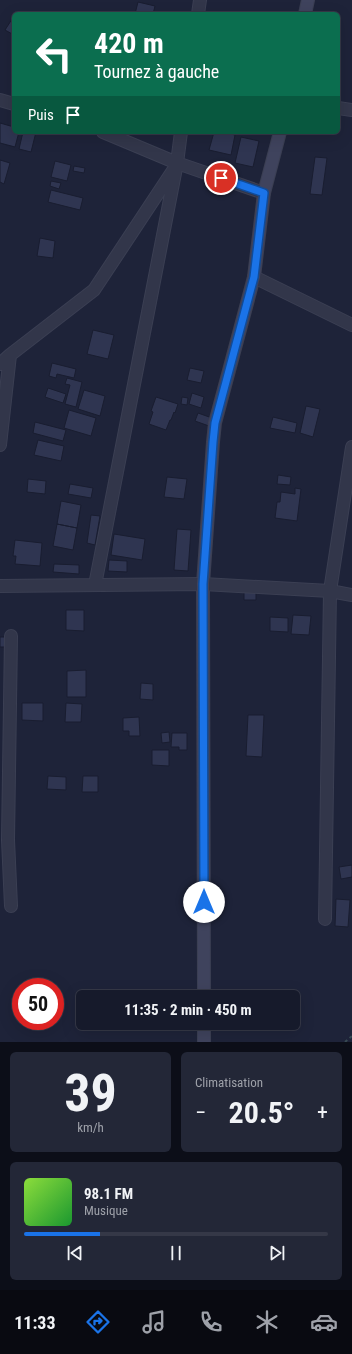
<!DOCTYPE html>
<html lang="fr">
<meta charset="utf-8">
<style>
:root{--surface:#161a2b;--page:#232737;--text:#f1f3f6;--muted:#9ea1a9;--line:#353847;--accent:#1a73e8}
body{margin:0;font-family:"Roboto Condensed",sans-serif;background:var(--page);color:var(--text);height:100vh;display:flex;flex-direction:column;font-size:15px;white-space:nowrap}
*{box-sizing:border-box;margin:0}
p{font-size:13px;color:var(--muted)}
.icon{flex:none;width:22px;height:22px;fill:none;stroke:currentColor;stroke-width:2;stroke-linecap:round;stroke-linejoin:round}
.map{position:relative;height:1042px;overflow:hidden}
.side{display:flex;flex-direction:column;gap:10px;padding:10px;background:#0c0e18;flex:1}
.side>*{flex:none}
.hud{position:absolute;left:12px;top:12px;width:328px;height:122px;border-radius:6px;box-shadow:0 4px 16px #0002,0 0 0 1px var(--line);background:#0b6e4f;color:#fff;overflow:hidden}
.speed{position:absolute;left:12px;top:978px;display:flex;gap:8px;font-size:20px;font-weight:700;text-align:center}
.speed>*{display:grid;place-content:center;width:52px;height:52px;border-radius:50%;background:var(--surface);box-shadow:0 4px 16px #0002,0 0 0 1px var(--line);line-height:1}
.speed .limit{border:6px solid #d22;background:#fff;color:#111}
.pin{position:absolute;display:grid;place-items:center;width:34px;height:34px;color:#fff;margin:-17px;border:2px solid #fff;border-radius:50%;box-shadow:0 1px 4px #0007}
.me{position:absolute;width:44px;margin:-22px;rotate:0deg;stroke-linejoin:round;filter:drop-shadow(0 0 3px #0008)}
.turn{display:flex;align-items:center;gap:14px;height:84px;padding:0 16px;font-size:18px}
.turn .icon{width:52px;height:52px;stroke-width:2.5}
.turn b{display:block;font-size:28px;line-height:34px}
.then{display:flex;align-items:center;height:38px;padding:0 16px;background:#0003;gap:8px;font-size:15px}
.big{font-size:30px;font-weight:700;line-height:1.1}
.side .card{flex:1;display:flex;flex-direction:column;justify-content:center;gap:6px;min-width:0;padding:0 14px;border-radius:6px;background:var(--page)}
.side .dial{align-items:center;gap:0}
.dial b{font-size:52px;line-height:1}
.song{display:flex;align-items:center;gap:12px}
.cover{width:48px;height:48px;border-radius:6px;background:linear-gradient(135deg,hsl(90 70% 55%),hsl(130 70% 35%))}
.played{height:4px;border-radius:2px;background:linear-gradient(90deg,var(--accent) 25%,var(--line) 25%)}
.keys{display:flex;justify-content:space-around;direction:ltr}
.heat{display:flex;justify-content:space-between;align-items:center;font-size:22px;direction:ltr}
.side .tiles{flex:1;display:grid;gap:10px;grid-template-columns:1fr 1fr}
.card:last-child{grid-column:span 2}
.trip{position:absolute;left:76px;top:990px;width:224px;height:40px;border-radius:6px;background:var(--surface);box-shadow:0 4px 16px #0002,0 0 0 1px var(--line);font-weight:700;line-height:40px;text-align:center}
.tabs{display:flex;height:64px;justify-content:space-around;align-items:center;background:#090a11;color:var(--muted)}
.tabs .icon{width:28px;height:28px}
.tabs .current{color:var(--accent)}
.tabs b{font-size:18px;color:var(--text)}
.map>svg:first-child{display:block}
</style>
<div class="map">
<svg width="352" height="1042" viewBox="0 0 352 1042">
<rect width="100%" height="100%" fill="#1e2339"/>
<path fill="#2f3551" stroke="#191d30" d="M 138,2 L 155,6 L 153,14 L 135,14 Z
M 14,16 L 14,35 L 5,30 Z
M 0,123 L 14,127 L 14,132 L 19,132 L 15,147 L 0,143 Z
M 23,132 L 36,132 L 31,152 L 19,149 Z
M 214,132 L 223,132 L 235,135 L 231,155 L 209,150 Z
M 241,137 L 259,141 L 253,167 L 235,163 Z
M 315,157 L 327,158 L 322,195 L 310,194 Z
M 0,160 L 10,163 L 4,184 L 0,182 Z
M 55,161 L 71,165 L 67,181 L 51,177 Z
M 74,166 L 85,168 L 84,173 L 73,171 Z
M 51,181 L 61,183 L 59,189 L 50,186 Z
M 51,190 L 83,198 L 80,210 L 48,202 Z
M 40,238 L 55,241 L 53,258 L 37,256 Z
M 93,330 L 114,335 L 108,359 L 87,354 Z
M 52,363 L 76,369 L 74,378 L 57,374 L 56,378 L 49,376 Z
M 190,368 L 204,371 L 201,383 L 187,380 Z
M 67,378 L 82,382 L 76,407 L 65,404 L 70,385 L 65,384 Z
M 48,388 L 66,394 L 63,403 L 45,397 Z
M 84,390 L 105,396 L 100,416 L 78,409 Z
M 192,393 L 204,397 L 201,408 L 189,404 Z
M 156,397 L 178,404 L 175,413 L 174,412 L 171,420 L 170,420 L 166,430 L 149,424 L 153,412 L 151,411 Z
M 182,397 L 188,398 L 187,405 L 181,404 Z
M 306,406 L 320,409 L 313,437 L 300,433 Z
M 69,410 L 96,418 L 91,436 L 64,428 Z
M 198,413 L 212,418 L 209,426 L 195,421 Z
M 273,417 L 297,423 L 295,433 L 270,428 Z
M 35,422 L 66,430 L 63,441 L 33,433 Z
M 38,440 L 64,446 L 61,461 L 34,455 Z
M 278,475 L 291,477 L 290,485 L 277,484 Z
M 167,477 L 187,479 L 184,499 L 164,497 Z
M 28,479 L 46,481 L 45,494 L 27,492 Z
M 70,484 L 93,488 L 91,498 L 68,494 Z
M 295,488 L 301,489 L 297,521 L 275,518 L 277,502 L 280,502 L 281,492 L 295,494 Z
M 61,501 L 81,505 L 77,528 L 57,524 Z
M 91,515 L 100,516 L 95,545 L 87,543 Z
M 57,524 L 77,528 L 73,550 L 53,546 Z
M 177,529 L 191,530 L 188,571 L 174,570 Z
M 114,534 L 145,539 L 142,560 L 111,555 Z
M 15,540 L 42,543 L 40,566 L 15,564 L 16,556 L 13,556 Z
M 109,560 L 127,561 L 127,572 L 108,571 Z
M 54,564 L 79,565 L 79,574 L 53,572 Z
M 244,588 L 256,588 L 256,600 L 244,600 Z
M 66,610 L 84,610 L 84,631 L 66,630 Z
M 293,615 L 311,616 L 309,635 L 291,634 Z
M 270,617 L 288,618 L 288,632 L 270,631 Z
M 0,637 L 5,637 L 5,647 L 0,647 Z
M 86,670 L 86,697 L 67,697 L 67,671 Z
M 141,683 L 153,684 L 153,700 L 140,699 Z
M 22,703 L 43,703 L 43,721 L 22,720 Z
M 66,703 L 82,704 L 81,722 L 65,722 Z
M 248,715 L 264,715 L 262,757 L 246,756 Z
M 139,717 L 140,736 L 129,736 L 129,731 L 123,731 L 123,718 Z
M 169,732 L 170,742 L 162,743 L 161,733 Z
M 172,733 L 187,733 L 187,750 L 179,750 L 179,747 L 171,747 Z
M 152,750 L 169,750 L 169,766 L 152,765 Z
M 48,776 L 66,777 L 66,790 L 47,789 Z
M 83,776 L 98,776 L 98,792 L 82,792 Z
M 352,865 L 352,877 L 341,879 L 339,867 Z
M 336,899 L 350,900 L 348,927 L 335,926 Z"/>
<g fill="none" stroke-linecap="round" stroke-linejoin="round">
<g stroke="#3b3f53" stroke-width="14">
<path id="minor" d="M 198,14 L 200,0
M 0,100 L 14,104
M 338,108 L 352,110
M 103,132 L 177,163 L 264,193
M 254,277 L 352,325
M 0,364 L 10,355 L 94,290 L 174,169
M 0,445 L 10,355
M 95,585 L 177,163 L 181,132
M 0,586 L 203,584 L 330,591 L 352,595
M 11,906 L 8,840 L 11,636
M 325,919 L 330,591 L 352,447"/>
</g>
<g stroke="#3b3f53" stroke-width="14">
<path id="secondary" d="M 305,14 L 308,0
M 204,997 L 203,584 L 213,442 L 215,423 L 254,277 L 264,193 L 280,132
M 204,1023 L 204,1042"/>
</g>
<path stroke="#384a53" stroke-width="2" stroke-dasharray="3 3" stroke-linecap="butt" d="M 345,1042 L 352,1036"/>
<use href="#minor" stroke="#32364a" stroke-width="12"/>
<use href="#secondary" stroke="#3f435d" stroke-width="12"/>
</g>
<g fill="none" stroke-linecap="round" stroke-linejoin="round">
<g stroke="#114b97" stroke-width="10">
<path id="route" d="M 204,902 L 203,584 L 213,442 L 215,423 L 254,277 L 264,193 L 221,178"/>
</g>
<use href="#route" stroke="#1a73e8" stroke-width="7"/>
</g>
</svg>
<div class="speed"><div class="limit">50</div></div>
<div class="pin" style="left:221px;top:178px;background:#d93025"><svg class="icon" aria-label="arrive" viewBox="0 0 24 24"><path d="M6 21V4h12l-3 4 3 4H6"/></svg></div>
<svg class="me" style="left:204px;top:902px" viewBox="-20 -20 40 40"><circle r="19" fill="#fff"/><path d="M0-13L10 11 0 6-10 11z" fill="#1a73e8"/></svg>
<div class="trip">11:35 · 2 min · 450 m</div>
<div class="hud">
<div class="turn"><svg class="icon" aria-label="left" viewBox="0 0 24 24"><path d="M17 20v-9H6M10 6l-5 5 5 5"/></svg><div><b>420 m</b>Tournez à gauche</div></div>
<div class="then">Puis<svg class="icon" aria-label="arrive" viewBox="0 0 24 24"><path d="M6 21V4h12l-3 4 3 4H6"/></svg></div>
</div>
</div>
<section class="side">
<div class="tiles">
<div class="card dial"><b>39</b><p>km/h</p></div>
<div class="card"><p>Climatisation</p>
<div class="heat"><a>−</a><b class="big">20.5°</b><a>+</a></div>
</div>
<div class="card">
<div class="song"><i class="cover"></i><div><b>98.1 FM</b><p>Musique</p></div></div>
<div class="played"></div>
<div class="keys"><svg class="icon" aria-label="previous" viewBox="0 0 24 24"><path d="M18 5L8 12l10 7zM5 5v14"/></svg><svg class="icon" aria-label="pause" viewBox="0 0 24 24"><path d="M8 5v14M16 5v14"/></svg><svg class="icon" aria-label="next" viewBox="0 0 24 24"><path d="M6 5l10 7-10 7zM19 5v14"/></svg></div>
</div>
</div>
</section>
<nav class="tabs">
<b>11:33</b>
<svg class="icon current" aria-label="directions" viewBox="0 0 24 24"><path d="M12 3l9 9-9 9-9-9zM9 14v-3h6M13 9l2 2-2 2"/></svg>
<svg class="icon" aria-label="music" viewBox="0 0 24 24"><path d="M9 18V5l10-2v13"/><circle cx="6" cy="18" r="3"/><circle cx="16" cy="16" r="3"/></svg>
<svg class="icon" aria-label="phone" viewBox="0 0 24 24"><path d="M5 4h4l2 5-3 2q2 4 5 5l2-3 5 2v4C11 20 4 13 5 4z"/></svg>
<svg class="icon" aria-label="climate" viewBox="0 0 24 24"><path d="M12 3v18M4 7l16 10M4 17L20 7"/></svg>
<svg class="icon" aria-label="car" viewBox="0 0 24 24"><path d="M5 17H2v-5l4-1 3-4h7l3 4 3 1v5h-3M9 17h6M6 11h13"/><circle cx="7" cy="17" r="2"/><circle cx="17" cy="17" r="2"/></svg>
</nav>
